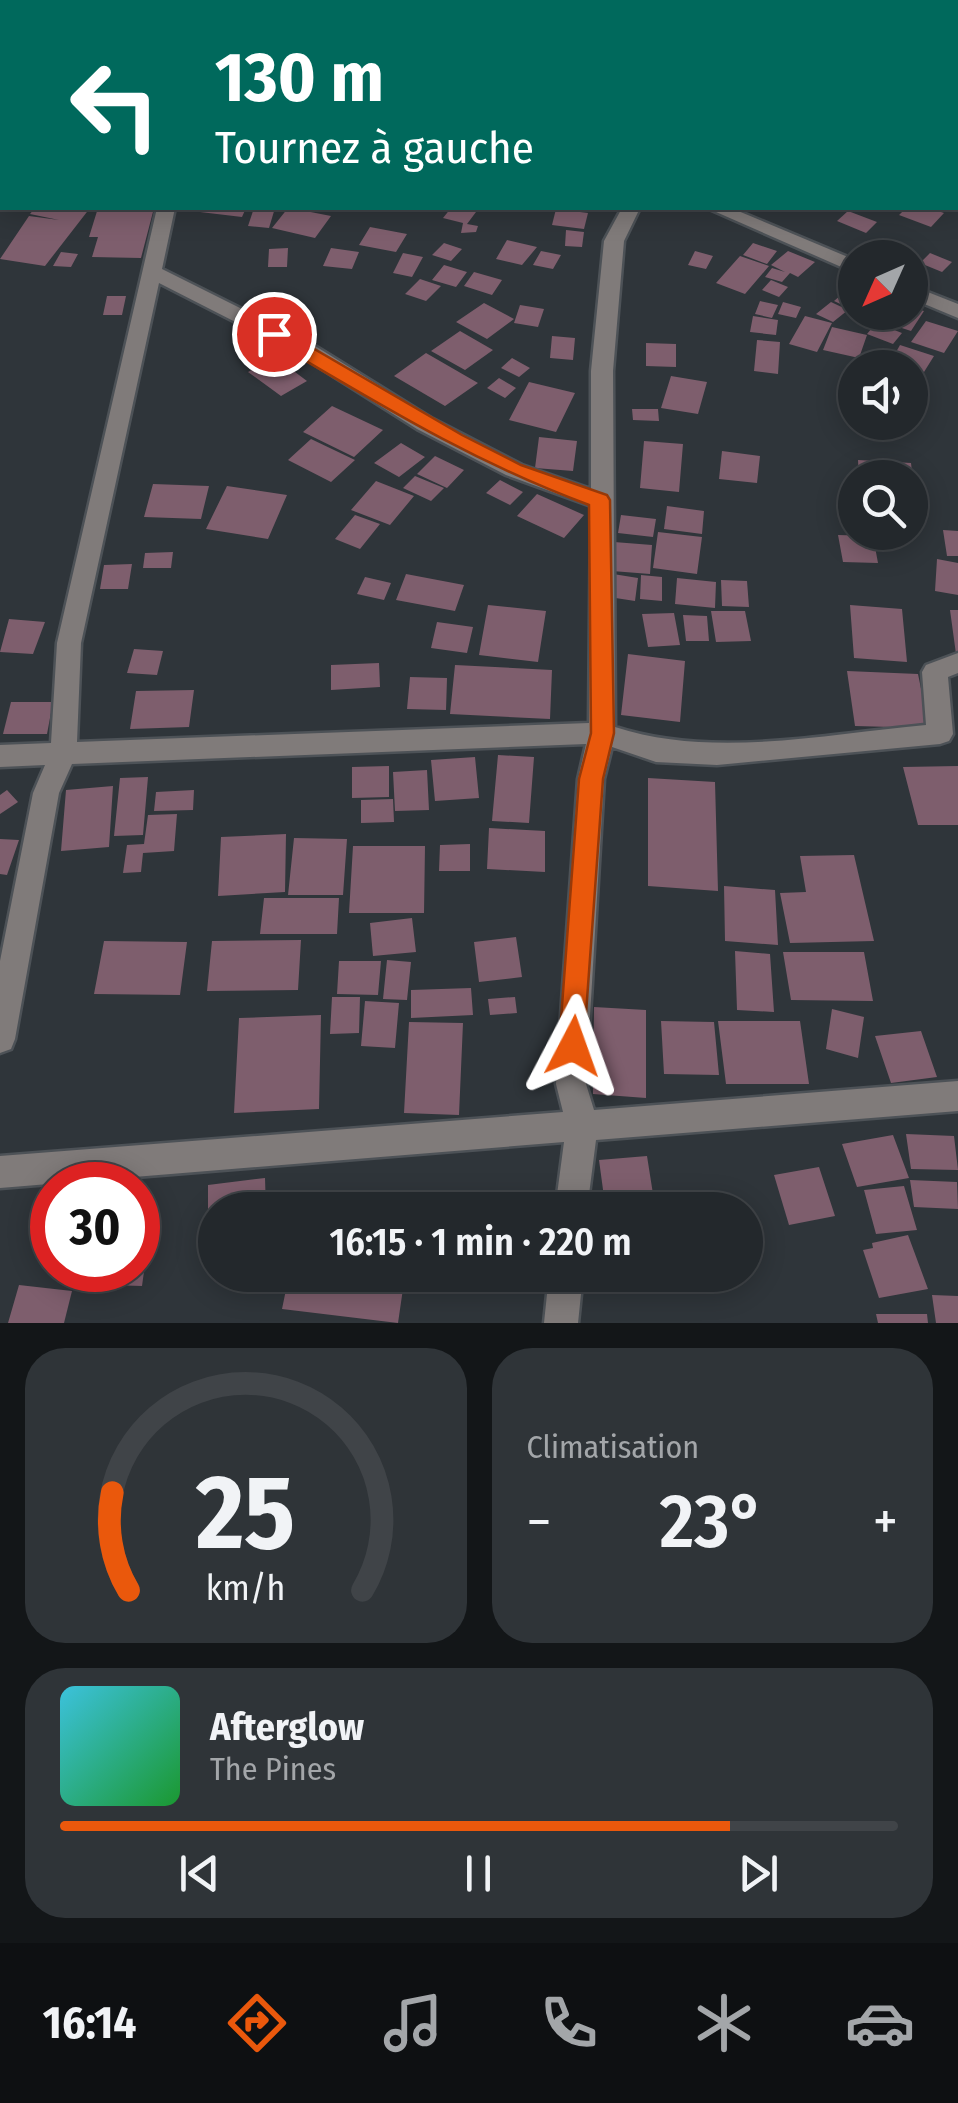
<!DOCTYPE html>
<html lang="fr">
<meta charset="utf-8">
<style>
:root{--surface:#23282c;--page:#2f3438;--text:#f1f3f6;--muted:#a3a6a9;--line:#404448;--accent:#ea580c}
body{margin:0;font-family:"Fira Sans Condensed",sans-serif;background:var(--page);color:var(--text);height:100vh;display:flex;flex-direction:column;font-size:38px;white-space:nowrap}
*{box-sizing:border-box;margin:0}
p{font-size:32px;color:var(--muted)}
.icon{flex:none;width:55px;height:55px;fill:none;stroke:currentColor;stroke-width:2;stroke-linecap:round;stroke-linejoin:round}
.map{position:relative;height:1323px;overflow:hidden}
.sheet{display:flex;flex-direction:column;gap:25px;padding:25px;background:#131618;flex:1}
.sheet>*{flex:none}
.top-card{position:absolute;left:0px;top:0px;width:960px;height:210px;box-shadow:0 5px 25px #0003,0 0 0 2px var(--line);background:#00695c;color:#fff;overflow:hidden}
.needle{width:65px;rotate:225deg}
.buttons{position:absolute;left:838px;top:240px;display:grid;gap:20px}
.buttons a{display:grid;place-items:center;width:90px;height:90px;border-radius:50%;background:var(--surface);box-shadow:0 5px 25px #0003,0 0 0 2px var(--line);font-size:50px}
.speed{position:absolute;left:30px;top:1162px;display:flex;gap:20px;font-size:50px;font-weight:700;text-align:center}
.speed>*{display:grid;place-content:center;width:130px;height:130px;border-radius:50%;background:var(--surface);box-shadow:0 5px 25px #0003,0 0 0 2px var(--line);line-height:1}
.speed .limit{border:15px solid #d22;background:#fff;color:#111}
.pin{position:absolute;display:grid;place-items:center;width:85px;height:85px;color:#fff;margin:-42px;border:5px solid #fff;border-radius:50%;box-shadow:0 2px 10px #0007}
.me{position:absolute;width:110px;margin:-55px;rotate:4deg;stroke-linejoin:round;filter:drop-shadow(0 0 8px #0008)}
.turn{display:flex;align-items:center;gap:35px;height:210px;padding:0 50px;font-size:45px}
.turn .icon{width:130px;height:130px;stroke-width:2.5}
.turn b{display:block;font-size:70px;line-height:85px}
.big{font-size:75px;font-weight:600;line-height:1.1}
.sheet .tile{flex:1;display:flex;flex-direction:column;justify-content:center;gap:15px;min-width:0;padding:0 35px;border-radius:40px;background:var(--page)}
.sheet .dial{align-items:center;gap:0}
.dial svg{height:260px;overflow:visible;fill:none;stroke:var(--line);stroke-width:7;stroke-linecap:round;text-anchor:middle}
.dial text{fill:var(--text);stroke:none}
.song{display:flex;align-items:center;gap:30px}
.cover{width:120px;height:120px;border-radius:15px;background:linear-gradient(135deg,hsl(190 70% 55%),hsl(130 70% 35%))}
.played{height:10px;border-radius:5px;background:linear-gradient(90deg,var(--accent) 80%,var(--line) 80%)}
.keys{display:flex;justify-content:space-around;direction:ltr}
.heat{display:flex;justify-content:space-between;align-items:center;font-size:55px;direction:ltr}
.sheet .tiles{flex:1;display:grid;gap:25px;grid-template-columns:1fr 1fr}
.tile:last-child{grid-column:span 2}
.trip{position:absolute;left:198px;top:1192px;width:565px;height:100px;border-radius:50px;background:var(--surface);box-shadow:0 5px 25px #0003,0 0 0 2px var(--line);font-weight:600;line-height:100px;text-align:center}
.menu{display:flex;height:160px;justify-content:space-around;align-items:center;background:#0e1012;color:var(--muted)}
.menu .icon{width:70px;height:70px}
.menu .selected{color:var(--accent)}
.menu b{font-size:45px;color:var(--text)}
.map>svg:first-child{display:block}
</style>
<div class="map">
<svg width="958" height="1323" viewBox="0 0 958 1323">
<rect width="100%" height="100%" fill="#2f353a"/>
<path fill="#7e5e6d" d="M 35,208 L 90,208 L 45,266 L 0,259 L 29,216 L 59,220 L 30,214 Z
M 98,208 L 154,208 L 141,258 L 92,257 L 98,237 L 89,237 Z
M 202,208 L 246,208 L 242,217 L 200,212 Z
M 254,208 L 275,208 L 269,228 L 248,226 Z
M 288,208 L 290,208 L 331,216 L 315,238 L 272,228 Z
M 451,208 L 476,212 L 467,224 L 478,226 L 476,232 L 461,233 L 463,223 L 443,218 Z
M 906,208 L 929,208 L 944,213 L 931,227 L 899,215 Z
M 556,209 L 588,213 L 584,229 L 552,225 Z
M 848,211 L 877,222 L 866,233 L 837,221 Z
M 370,227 L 407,234 L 396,252 L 359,245 Z
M 566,230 L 584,232 L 582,247 L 565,246 Z
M 507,240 L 537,247 L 522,265 L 496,259 Z
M 444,243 L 462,249 L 451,261 L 432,255 Z
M 753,243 L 777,251 L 767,264 L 743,255 Z
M 288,248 L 287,267 L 268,267 L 269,249 Z
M 331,248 L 359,252 L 352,269 L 323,266 Z
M 541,251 L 561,255 L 553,269 L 533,265 Z
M 695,251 L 713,256 L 706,269 L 688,265 Z
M 788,251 L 815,262 L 798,277 L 790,273 L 782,282 L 765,277 L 772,268 L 785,272 L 771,265 Z
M 61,252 L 78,254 L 71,267 L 53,266 Z
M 403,253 L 423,257 L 412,277 L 393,273 Z
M 930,253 L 952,262 L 942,272 L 920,263 Z
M 740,256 L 769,266 L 745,294 L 716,283 Z
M 444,265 L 467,272 L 456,287 L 432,280 Z
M 474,272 L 502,280 L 492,295 L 464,286 Z
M 420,279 L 441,286 L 426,301 L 405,294 Z
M 771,280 L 788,287 L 779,297 L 762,290 Z
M 855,283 L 855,311 L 834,301 Z
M 107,296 L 126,296 L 122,315 L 103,315 Z
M 760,301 L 778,305 L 772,318 L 755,314 Z
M 783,302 L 801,307 L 796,318 L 778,314 Z
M 831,302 L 848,310 L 833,322 L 816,314 Z
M 484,303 L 514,319 L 487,339 L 456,322 Z
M 520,305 L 544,309 L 538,327 L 514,323 Z
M 910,307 L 924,311 L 911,331 L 868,317 L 871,312 L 910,312 Z
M 753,316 L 778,320 L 776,335 L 750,332 Z
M 805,316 L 832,323 L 817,352 L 789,344 Z
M 926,321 L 958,331 L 944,353 L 911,342 Z
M 876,323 L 902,333 L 893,344 L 867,334 Z
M 832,327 L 867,335 L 859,358 L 823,350 Z
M 460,331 L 493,350 L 465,370 L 431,351 Z
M 552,336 L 575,338 L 573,360 L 550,358 Z
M 757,340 L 780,342 L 778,374 L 754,371 Z
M 646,343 L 676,344 L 676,367 L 646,366 Z
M 900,345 L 934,356 L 924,372 L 891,361 Z
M 426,353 L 478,383 L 445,406 L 394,376 Z
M 275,357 L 307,381 L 281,396 L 248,372 Z
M 512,358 L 530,368 L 519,377 L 501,368 Z
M 671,376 L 707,382 L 698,414 L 661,408 Z
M 499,378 L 516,388 L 505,398 L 487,388 Z
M 529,382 L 575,393 L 556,432 L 509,420 Z
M 332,406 L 383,430 L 354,457 L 303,432 Z
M 632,409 L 658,409 L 659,421 L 633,420 Z
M 539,437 L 577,441 L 573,471 L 535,468 Z
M 311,439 L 355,460 L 331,482 L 288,460 Z
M 644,441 L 683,444 L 679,492 L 640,488 Z
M 401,443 L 425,457 L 399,477 L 374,463 Z
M 722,451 L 760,456 L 757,483 L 719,479 Z
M 435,456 L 464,470 L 447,488 L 417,474 Z
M 858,460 L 911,463 L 915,498 L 910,498 L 910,478 L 859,478 Z
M 415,476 L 444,488 L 431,501 L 403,488 Z
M 500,480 L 523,492 L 510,505 L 486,493 Z
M 376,481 L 414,496 L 390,525 L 351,510 Z
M 153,484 L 209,486 L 201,519 L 144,517 Z
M 227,486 L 287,495 L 268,539 L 206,529 Z
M 537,494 L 584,515 L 564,538 L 517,516 Z
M 667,506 L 704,511 L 702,534 L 664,529 Z
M 355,515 L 380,524 L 360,549 L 335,539 Z
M 621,515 L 656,519 L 653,537 L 618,533 Z
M 943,530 L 958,531 L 958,556 L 947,556 Z
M 658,532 L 702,537 L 697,574 L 653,568 Z
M 838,535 L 873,536 L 878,563 L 843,562 Z
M 614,542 L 652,545 L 650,574 L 612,571 Z
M 173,552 L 171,568 L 143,568 L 145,553 Z
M 937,559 L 958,563 L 958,595 L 935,591 Z
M 132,564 L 128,589 L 100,589 L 104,565 Z
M 406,574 L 464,585 L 455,611 L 396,600 Z
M 613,574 L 638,578 L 635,601 L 609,597 Z
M 641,575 L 662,577 L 662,601 L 640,599 Z
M 365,577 L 391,583 L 384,600 L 357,594 Z
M 677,578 L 716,582 L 715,608 L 675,604 Z
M 721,580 L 747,581 L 749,607 L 722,606 Z
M 488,605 L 546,611 L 538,662 L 479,655 Z
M 850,605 L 902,609 L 907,662 L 854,658 Z
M 950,610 L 958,610 L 958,654 L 956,654 Z
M 711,611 L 745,611 L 751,641 L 716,642 Z
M 674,613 L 680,645 L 648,647 L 642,614 Z
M 683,615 L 707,616 L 709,641 L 686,641 Z
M 9,619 L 45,622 L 33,654 L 0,652 Z
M 437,622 L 473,627 L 467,653 L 431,648 Z
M 134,649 L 163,651 L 157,675 L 127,673 Z
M 628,654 L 685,661 L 680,722 L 621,715 Z
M 379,663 L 380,687 L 331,690 L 331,665 Z
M 455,665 L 552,670 L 550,719 L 450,714 Z
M 847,671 L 918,674 L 929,728 L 855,726 Z
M 410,677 L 447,678 L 446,710 L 407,709 Z
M 194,690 L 189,727 L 130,729 L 136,691 Z
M 11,702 L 53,702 L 47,734 L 3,734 Z
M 498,755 L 534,757 L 529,823 L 492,821 Z
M 475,757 L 479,798 L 435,801 L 431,760 Z
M 389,766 L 389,797 L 352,798 L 352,767 Z
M 958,766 L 958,825 L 918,825 L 903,767 Z
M 427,770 L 429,810 L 395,811 L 393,772 Z
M 148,777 L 143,835 L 114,836 L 120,778 Z
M 648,778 L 715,782 L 718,891 L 648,886 Z
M 113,786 L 109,847 L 61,851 L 66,790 Z
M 7,790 L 18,802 L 0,814 L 0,795 Z
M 194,790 L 193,810 L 154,811 L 156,792 Z
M 393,799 L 394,822 L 361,823 L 361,800 Z
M 177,814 L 174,851 L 143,853 L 141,872 L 123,873 L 127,845 L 144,844 L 148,815 Z
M 489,828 L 545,831 L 545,872 L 487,869 Z
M 286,834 L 285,892 L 218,896 L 221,837 Z
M 294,838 L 347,839 L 343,895 L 288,895 Z
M 0,839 L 19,840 L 7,875 L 0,874 Z
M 470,844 L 470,871 L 439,871 L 440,845 Z
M 353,846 L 425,846 L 424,913 L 349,913 Z
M 854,855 L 874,941 L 790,943 L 780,893 L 806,892 L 800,856 Z
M 724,886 L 775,890 L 778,945 L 725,941 Z
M 264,898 L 339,898 L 337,934 L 260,934 Z
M 412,918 L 416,952 L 373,956 L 370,923 Z
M 516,937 L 522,977 L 479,982 L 474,942 Z
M 301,940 L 298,990 L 207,991 L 212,941 Z
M 104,941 L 187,942 L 180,995 L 94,994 Z
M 735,951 L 770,954 L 774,1012 L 737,1010 Z
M 783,952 L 864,952 L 873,1001 L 791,1000 Z
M 387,960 L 411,962 L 407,1000 L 383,999 Z
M 339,961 L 381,961 L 378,995 L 337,994 Z
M 471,988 L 473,1015 L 411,1018 L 411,990 Z
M 332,997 L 360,997 L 359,1033 L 330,1034 Z
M 515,997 L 517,1013 L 490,1015 L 488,999 Z
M 365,1001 L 399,1003 L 395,1048 L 361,1046 Z
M 594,1007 L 646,1010 L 646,1098 L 593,1094 Z
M 832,1009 L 864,1017 L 858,1058 L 826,1049 Z
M 321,1015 L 319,1109 L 234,1113 L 239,1018 Z
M 661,1021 L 714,1022 L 719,1075 L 664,1074 Z
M 718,1021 L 800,1021 L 809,1084 L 726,1084 Z
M 409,1022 L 463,1023 L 459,1115 L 404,1113 Z
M 921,1031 L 937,1077 L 891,1083 L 875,1036 Z
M 906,1134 L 954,1136 L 958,1170 L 911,1169 Z
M 893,1135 L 909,1178 L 857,1187 L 842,1144 Z
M 647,1156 L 653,1194 L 604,1197 L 599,1160 Z
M 819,1167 L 835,1216 L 789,1225 L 774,1175 Z
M 265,1178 L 266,1210 L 215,1210 L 215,1236 L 208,1237 L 208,1185 Z
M 910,1180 L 957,1182 L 958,1209 L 914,1207 Z
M 904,1186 L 917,1230 L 876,1234 L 864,1190 Z
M 339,1190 L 371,1194 L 368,1210 L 335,1210 Z
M 138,1214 L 152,1214 L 142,1286 L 76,1284 L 79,1270 L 138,1270 Z
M 908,1235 L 928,1289 L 879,1298 L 863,1250 L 873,1248 L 872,1243 Z
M 289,1275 L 405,1275 L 398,1323 L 282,1309 Z
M 19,1285 L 72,1291 L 64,1323 L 8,1323 Z
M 932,1295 L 958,1296 L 958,1323 L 936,1323 Z
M 876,1314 L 927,1314 L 928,1323 L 878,1323 Z"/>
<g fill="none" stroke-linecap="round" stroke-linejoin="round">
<g stroke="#4d5257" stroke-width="5">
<path id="minor" d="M 2,0 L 18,0 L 18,2 L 2,3 Z
M 253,0 L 274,0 L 275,2 L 255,2 Z
M 2,25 L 2,43 L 0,44 L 0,26 Z
M 157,208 L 175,208 L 162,269 L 312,344 L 433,419 L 522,465 L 591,489 L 591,371 L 604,241 L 622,208 L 640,208 L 624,241 L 613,371 L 615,727 C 713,759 825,734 926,725 L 922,672 L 926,665 L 958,653 L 958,673 L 948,677 L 953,734 L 949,741 L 940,744 L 717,765 L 656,762 L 612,747 L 604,779 L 586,1084 L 594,1110 L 958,1081 L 958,1111 L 596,1140 L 587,1210 L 555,1210 L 564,1142 L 0,1188 L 0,1156 L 563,1112 L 556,1084 L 578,779 L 586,744 L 72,764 L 59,793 L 15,1039 L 11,1049 L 0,1053 L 0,961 L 33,793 L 45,765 L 0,767 L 0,745 L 51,743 L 57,643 ZM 159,283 L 298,354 L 417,429 L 506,475 L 591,506 L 589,723 L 77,742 L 81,643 Z
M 707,208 L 731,208 L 855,260 L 855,273 Z
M 910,285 L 958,304 L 958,318 L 910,298 Z
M 549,1275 L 583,1275 L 578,1323 L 544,1323 Z"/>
</g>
<use href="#minor" fill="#807b7a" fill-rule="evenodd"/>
</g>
<path fill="#ea580c" stroke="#983908" stroke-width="2.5" d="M 267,329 L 280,329 L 462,435 L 521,465 L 607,495 L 610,500 L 614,733 L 603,779 L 583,1055 L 573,1058 L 564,1055 L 559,1046 L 579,779 L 591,733 L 589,505 C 470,461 376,402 267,338 Z"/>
</svg>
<div class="buttons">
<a><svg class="needle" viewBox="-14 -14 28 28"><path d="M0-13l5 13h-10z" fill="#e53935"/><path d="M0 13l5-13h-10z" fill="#a3a6a9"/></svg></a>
<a><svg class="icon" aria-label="sound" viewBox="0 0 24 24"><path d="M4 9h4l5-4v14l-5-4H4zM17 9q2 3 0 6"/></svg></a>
<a><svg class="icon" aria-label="search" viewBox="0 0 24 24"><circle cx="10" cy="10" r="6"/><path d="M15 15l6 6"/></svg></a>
</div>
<div class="speed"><div class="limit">30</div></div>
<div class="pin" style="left:274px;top:334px;background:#d93025"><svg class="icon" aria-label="arrive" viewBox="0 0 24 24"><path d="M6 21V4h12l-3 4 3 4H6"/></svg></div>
<svg class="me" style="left:573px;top:1046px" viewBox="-20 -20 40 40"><path d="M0-17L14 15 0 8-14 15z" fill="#ea580c" stroke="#fff" stroke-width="4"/></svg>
<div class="trip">16:15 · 1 min · 220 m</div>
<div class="top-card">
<div class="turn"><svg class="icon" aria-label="left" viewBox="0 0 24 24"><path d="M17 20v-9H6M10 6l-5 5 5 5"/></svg><div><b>130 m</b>Tournez à gauche</div></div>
</div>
</div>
<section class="sheet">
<div class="tiles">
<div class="tile dial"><svg viewBox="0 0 100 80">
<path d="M14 69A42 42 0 1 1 86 69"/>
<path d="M14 69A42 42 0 0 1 9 39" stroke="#ea580c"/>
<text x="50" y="56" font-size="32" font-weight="700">25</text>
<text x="50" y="72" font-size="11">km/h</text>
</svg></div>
<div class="tile"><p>Climatisation</p>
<div class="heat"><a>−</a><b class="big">23°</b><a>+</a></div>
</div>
<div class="tile">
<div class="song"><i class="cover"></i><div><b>Afterglow</b><p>The Pines</p></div></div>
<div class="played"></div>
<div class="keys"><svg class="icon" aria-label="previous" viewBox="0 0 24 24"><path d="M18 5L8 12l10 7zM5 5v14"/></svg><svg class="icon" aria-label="pause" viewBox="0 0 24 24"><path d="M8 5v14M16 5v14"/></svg><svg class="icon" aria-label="next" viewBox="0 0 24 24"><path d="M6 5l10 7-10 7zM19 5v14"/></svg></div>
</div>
</div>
</section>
<nav class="menu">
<b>16:14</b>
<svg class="icon selected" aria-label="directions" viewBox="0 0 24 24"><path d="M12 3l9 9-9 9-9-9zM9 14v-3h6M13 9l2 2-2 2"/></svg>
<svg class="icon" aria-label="music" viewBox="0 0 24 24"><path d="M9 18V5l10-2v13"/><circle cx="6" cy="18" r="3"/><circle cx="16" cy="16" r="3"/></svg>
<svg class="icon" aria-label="phone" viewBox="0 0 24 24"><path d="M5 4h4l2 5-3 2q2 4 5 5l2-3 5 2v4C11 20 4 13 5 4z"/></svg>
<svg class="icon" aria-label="climate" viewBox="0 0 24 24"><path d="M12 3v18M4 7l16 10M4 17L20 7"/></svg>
<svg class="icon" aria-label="car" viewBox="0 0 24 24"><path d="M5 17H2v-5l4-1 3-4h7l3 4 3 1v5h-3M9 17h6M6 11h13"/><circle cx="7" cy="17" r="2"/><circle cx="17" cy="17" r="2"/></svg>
</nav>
